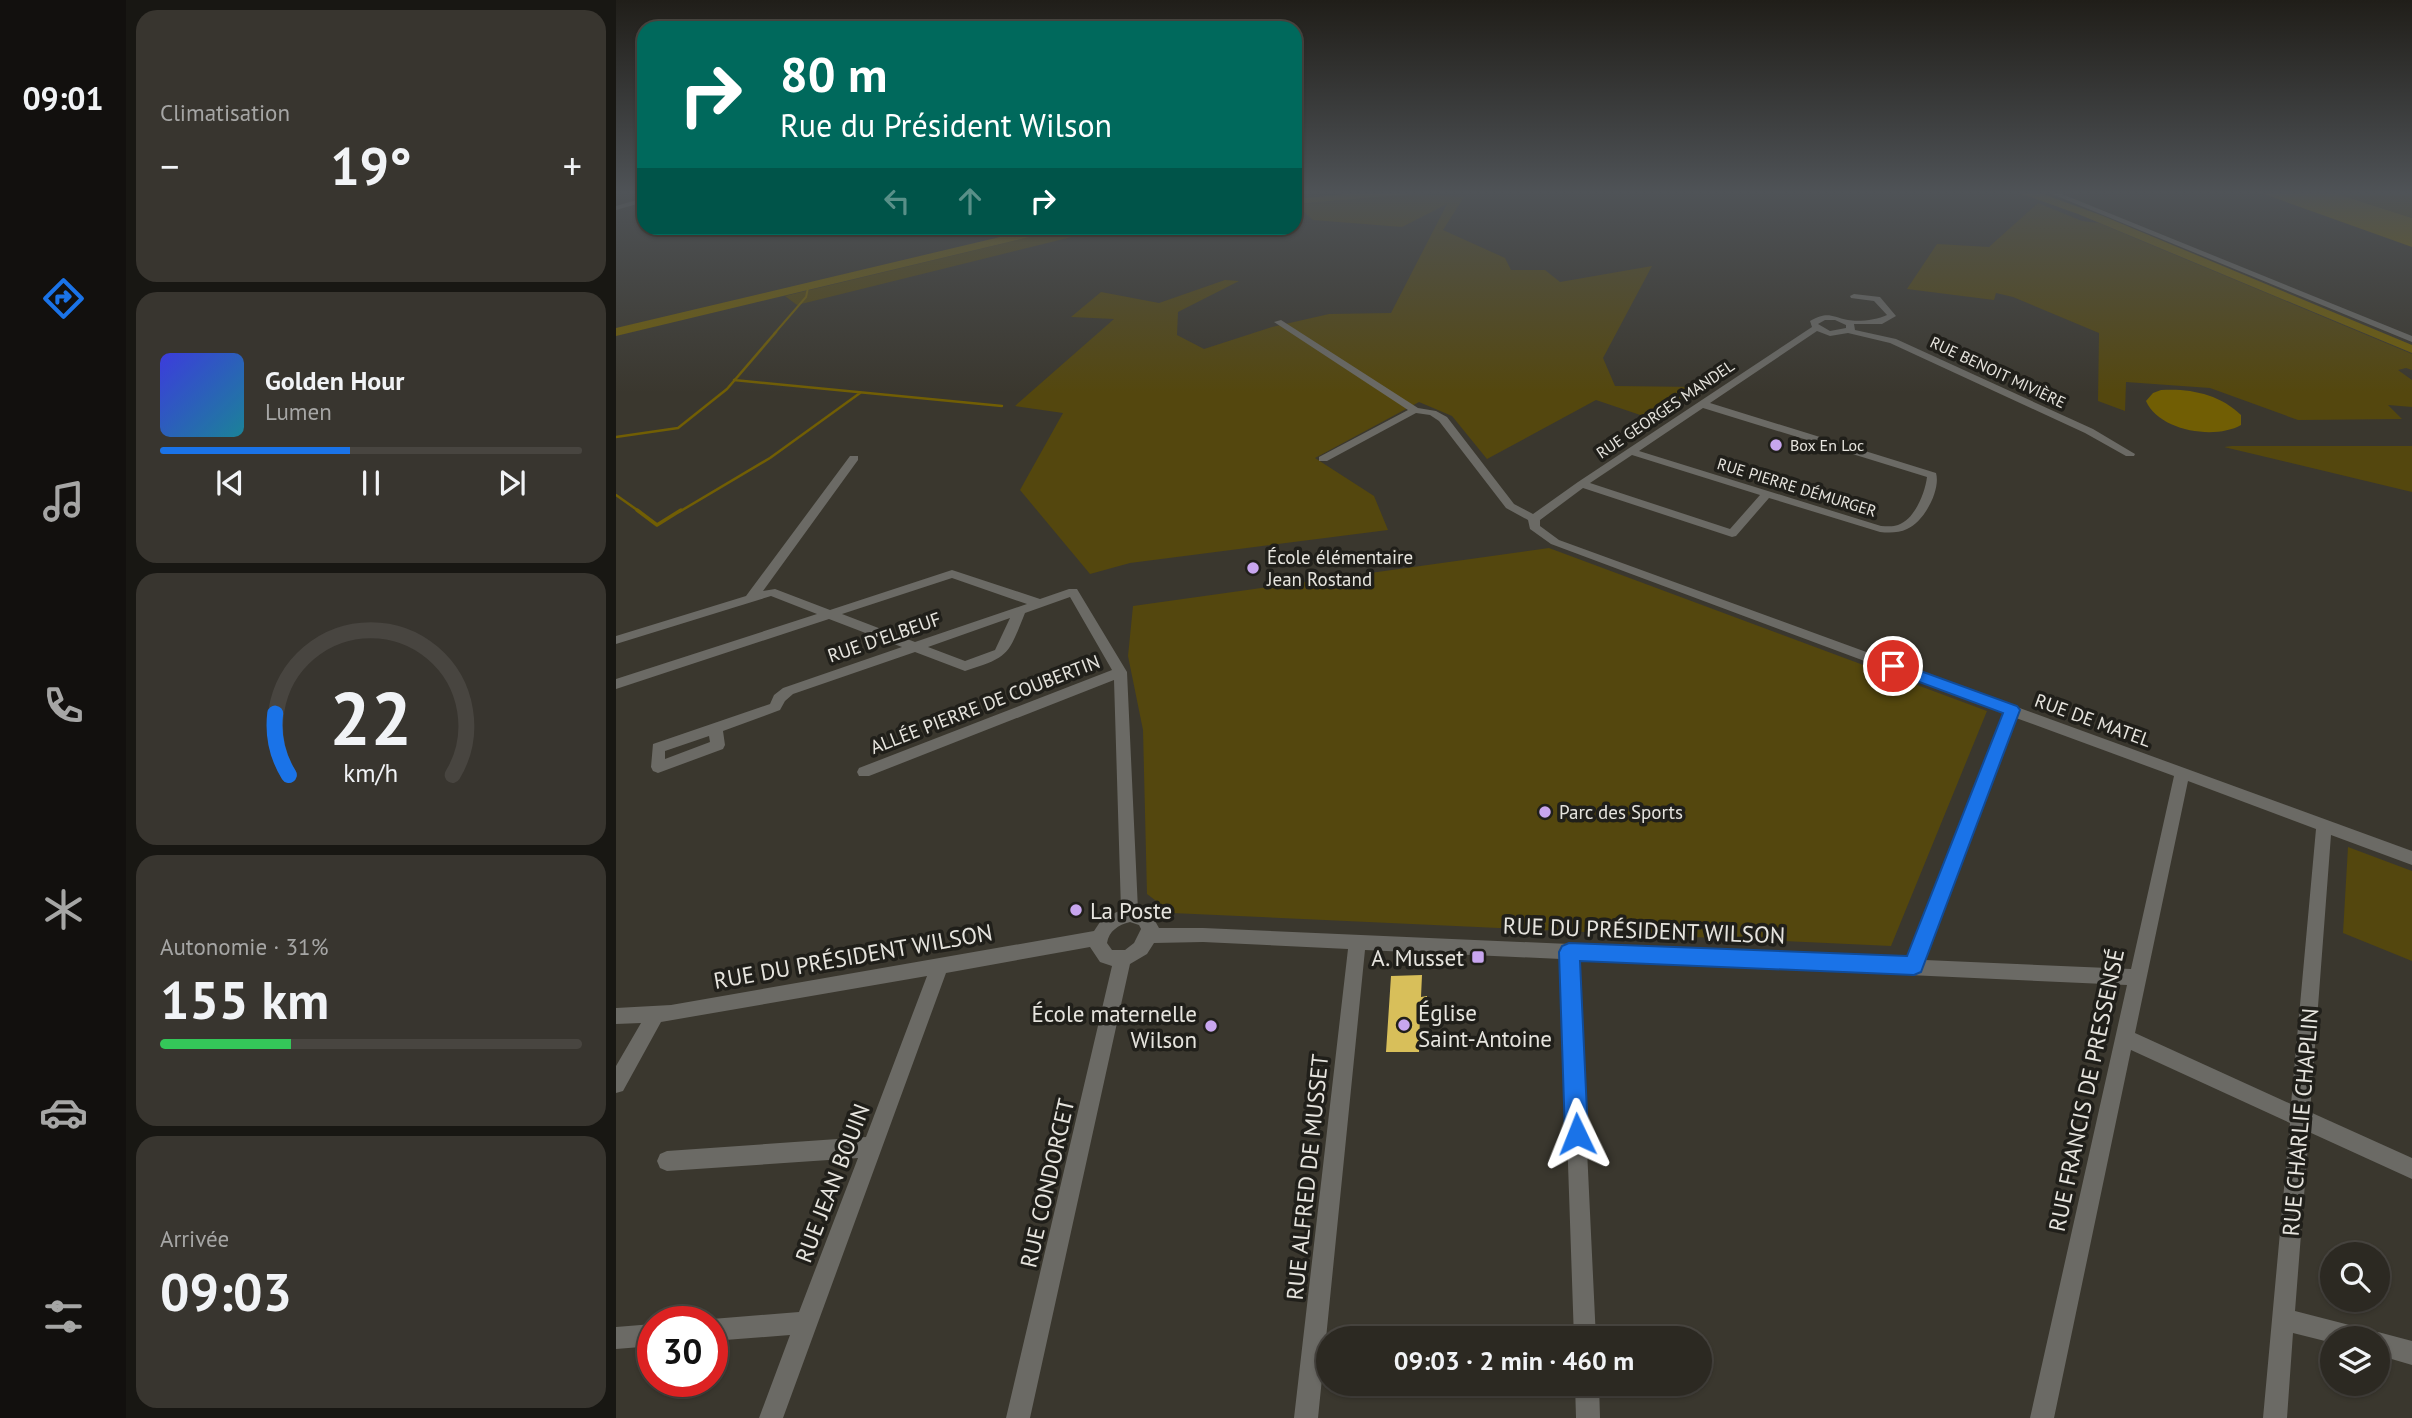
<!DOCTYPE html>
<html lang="fr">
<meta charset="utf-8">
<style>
:root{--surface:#2c2922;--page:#38352f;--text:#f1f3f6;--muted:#a6a6a5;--line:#484540;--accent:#1a73e8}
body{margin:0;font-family:"PT Sans",sans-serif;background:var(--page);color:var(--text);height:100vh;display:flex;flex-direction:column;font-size:26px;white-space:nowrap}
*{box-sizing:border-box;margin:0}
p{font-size:23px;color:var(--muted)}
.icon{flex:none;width:38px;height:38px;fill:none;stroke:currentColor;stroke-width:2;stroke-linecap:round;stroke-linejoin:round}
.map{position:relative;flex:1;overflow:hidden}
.panel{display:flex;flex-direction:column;gap:10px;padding:10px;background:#181713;width:490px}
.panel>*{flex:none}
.guide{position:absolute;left:21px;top:21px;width:665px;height:214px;border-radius:21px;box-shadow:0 2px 5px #0004,0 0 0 2px var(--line);background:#00695c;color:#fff;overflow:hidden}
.controls{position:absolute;left:1704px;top:1242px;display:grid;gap:14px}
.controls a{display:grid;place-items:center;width:70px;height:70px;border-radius:50%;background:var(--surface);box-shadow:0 2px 5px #0004,0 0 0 2px var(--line);font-size:35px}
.speed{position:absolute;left:21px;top:1306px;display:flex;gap:14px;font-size:35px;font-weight:700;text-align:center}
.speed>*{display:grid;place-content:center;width:91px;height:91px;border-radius:50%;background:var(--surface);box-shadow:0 2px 5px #0004,0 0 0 2px var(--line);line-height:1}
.speed .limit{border:10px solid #d22;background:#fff;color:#111}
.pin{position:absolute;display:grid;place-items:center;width:60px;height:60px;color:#fff;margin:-30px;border:4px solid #fff;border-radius:50%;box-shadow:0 2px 7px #0007}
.me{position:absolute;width:77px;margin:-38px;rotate:358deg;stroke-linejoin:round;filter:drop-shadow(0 0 5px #0008)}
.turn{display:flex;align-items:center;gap:24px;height:147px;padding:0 28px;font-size:32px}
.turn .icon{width:91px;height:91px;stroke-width:2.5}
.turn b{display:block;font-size:49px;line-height:60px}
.lanes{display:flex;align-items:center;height:66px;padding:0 28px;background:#0003;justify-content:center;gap:35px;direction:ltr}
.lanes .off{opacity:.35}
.big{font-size:52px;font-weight:700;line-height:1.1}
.panel .card{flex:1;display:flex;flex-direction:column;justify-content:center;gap:10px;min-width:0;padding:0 24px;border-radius:21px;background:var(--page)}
.panel .dial{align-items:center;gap:0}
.dial svg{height:182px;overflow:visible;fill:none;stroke:var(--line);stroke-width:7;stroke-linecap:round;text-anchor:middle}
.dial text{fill:var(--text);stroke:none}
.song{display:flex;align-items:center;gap:21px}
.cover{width:84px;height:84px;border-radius:10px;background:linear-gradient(135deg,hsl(240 70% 55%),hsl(190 70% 35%))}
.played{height:7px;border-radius:4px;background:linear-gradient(90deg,var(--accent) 45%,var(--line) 45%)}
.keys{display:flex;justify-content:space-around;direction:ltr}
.heat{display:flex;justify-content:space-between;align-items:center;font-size:38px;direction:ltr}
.charge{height:10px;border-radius:5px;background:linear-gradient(90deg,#34c759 31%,var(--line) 0)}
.trip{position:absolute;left:700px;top:1326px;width:396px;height:70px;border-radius:35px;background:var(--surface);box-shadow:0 2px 5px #0004,0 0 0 2px var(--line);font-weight:700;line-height:70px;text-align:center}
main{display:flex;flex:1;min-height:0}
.tabs{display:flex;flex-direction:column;width:126px;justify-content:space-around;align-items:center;background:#12100e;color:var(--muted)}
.tabs .icon{width:49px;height:49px}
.tabs .selected{color:var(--accent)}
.tabs b{font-size:32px;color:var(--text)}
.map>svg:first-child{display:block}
</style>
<main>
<nav class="tabs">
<b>09:01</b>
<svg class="icon selected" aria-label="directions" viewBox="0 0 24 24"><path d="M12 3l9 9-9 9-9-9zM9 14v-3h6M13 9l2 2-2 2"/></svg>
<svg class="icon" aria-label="music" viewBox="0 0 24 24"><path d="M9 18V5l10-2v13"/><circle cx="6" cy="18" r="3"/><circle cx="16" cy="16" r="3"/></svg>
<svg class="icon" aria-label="phone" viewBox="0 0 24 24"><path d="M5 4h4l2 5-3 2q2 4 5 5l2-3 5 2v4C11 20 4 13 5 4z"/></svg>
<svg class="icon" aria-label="climate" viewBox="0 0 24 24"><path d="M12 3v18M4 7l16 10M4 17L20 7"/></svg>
<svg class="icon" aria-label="car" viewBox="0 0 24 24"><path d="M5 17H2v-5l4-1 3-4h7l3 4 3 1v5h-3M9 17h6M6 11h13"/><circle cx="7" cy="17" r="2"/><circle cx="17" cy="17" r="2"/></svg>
<svg class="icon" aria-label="filters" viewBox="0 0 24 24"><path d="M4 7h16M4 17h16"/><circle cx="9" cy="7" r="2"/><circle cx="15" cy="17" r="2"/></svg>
</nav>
<section class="panel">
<div class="card"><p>Climatisation</p>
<div class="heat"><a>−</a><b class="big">19°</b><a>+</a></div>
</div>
<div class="card">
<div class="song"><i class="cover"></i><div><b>Golden Hour</b><p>Lumen</p></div></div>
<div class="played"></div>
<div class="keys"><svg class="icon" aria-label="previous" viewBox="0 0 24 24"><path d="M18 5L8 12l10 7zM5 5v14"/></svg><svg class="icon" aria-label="pause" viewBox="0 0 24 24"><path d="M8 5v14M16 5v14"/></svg><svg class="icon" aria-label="next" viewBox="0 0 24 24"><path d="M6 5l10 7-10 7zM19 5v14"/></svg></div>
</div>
<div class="card dial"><svg viewBox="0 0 100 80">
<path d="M14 69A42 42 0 1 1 86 69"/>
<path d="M14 69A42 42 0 0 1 8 42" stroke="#1a73e8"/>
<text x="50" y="56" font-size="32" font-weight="700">22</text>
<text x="50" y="72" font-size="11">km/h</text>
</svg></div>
<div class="card"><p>Autonomie · 31%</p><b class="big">155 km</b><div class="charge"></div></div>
<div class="card"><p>Arrivée</p><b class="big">09:03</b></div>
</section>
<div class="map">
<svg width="1796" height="1418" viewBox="0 0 1796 1418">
<rect width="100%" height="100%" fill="#3a372e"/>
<path fill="#54470e" d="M 797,194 L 848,197 L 827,230 L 889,258 L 895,270 L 929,270 L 944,282 L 1036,266 L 987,358 L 999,386 L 1083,387 L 1039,420 L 980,400 L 871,459 L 836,416 L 803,402 L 699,458 L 758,496 L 772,530 L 514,563 L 474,574 L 404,490 L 447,413 L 399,406 L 498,319 L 455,317 L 485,292 L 543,303 L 609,280 L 623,281 L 562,312 L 561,335 L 588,349 L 656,327 L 713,314 L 775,313 L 831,204 L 786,227 L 697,220 L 687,211 L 679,211 L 679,204 Z
M 1721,194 L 1796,194 L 1796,218 Z
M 1422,203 L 1466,221 L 1483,223 L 1796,354 L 1796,370 L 1790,368 L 1782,370 L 1796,380 L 1796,407 L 1772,405 L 1786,419 L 1682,420 L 1594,388 L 1510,382 L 1509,411 L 1482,401 L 1483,333 L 1397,297 L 1380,293 L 1378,300 L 1291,289 L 1321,244 L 1373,247 Z
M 451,228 L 508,228 L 488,229 L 181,305 L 169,296 Z
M 1796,446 L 1796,492 L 1608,447 L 1616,446 Z
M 933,548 L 1371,711 L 1275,946 L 556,913 L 531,894 L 527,730 L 512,656 L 517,606 Z
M 1732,847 L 1796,871 L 1796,961 L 1727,933 Z"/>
<path fill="#715e04" d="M 731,194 L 797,194 L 679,204 L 679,199 Z
M 1406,194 L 1427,194 L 1487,216 L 1796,345 L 1796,353 L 1462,214 Z
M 1648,194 L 1721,194 L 1796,218 L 1796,247 Z
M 422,228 L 451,228 L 0,336 L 0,328 Z
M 1545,390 C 1573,388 1604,394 1625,415 L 1625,425 C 1599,440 1543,431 1530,401 L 1537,393 Z"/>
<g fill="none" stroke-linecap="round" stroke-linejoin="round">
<path stroke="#715e04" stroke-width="2" d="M 158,334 L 190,297 L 192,288"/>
<path stroke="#715e04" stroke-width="2.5" d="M 118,380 L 386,406
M 0,437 L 62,428 L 111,389 L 160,332
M 0,495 L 24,512
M 63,512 L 154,458 L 244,393"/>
<path stroke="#715e04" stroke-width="3.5" d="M 21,510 L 41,525 L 65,510"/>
</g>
<path fill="#d8bf5a" d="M 806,975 L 805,997 L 811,996 L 811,1013 L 804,1013 L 803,1052 L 770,1052 L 775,976 Z"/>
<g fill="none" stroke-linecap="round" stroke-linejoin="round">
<path fill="#6b6a65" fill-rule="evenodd" d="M 1436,194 L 1446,194 L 1796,336 L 1796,342 Z
M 28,198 L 28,202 L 0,210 L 0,206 Z
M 1238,294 L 1264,297 L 1280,316 L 1266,324 L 1238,324 L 1239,330 L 1280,339 L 1477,429 L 1519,454 L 1518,456 L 1510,456 L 1469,433 L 1274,343 L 1232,333 L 1214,336 L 1201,331 L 1094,403 L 1320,473 C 1325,490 1308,522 1291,529 C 1283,533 1273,533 1264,532 L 1153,498 L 1120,536 L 1116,537 L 967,488 L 924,520 L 924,526 L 943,540 L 1796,851 L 1796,865 L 1715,835 L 1694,1112 L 1796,1158 L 1796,1179 L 1693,1132 L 1679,1311 L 1745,1328 L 1753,1331 L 1755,1335 L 1762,1332 L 1796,1341 L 1796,1365 L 1762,1355 L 1762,1339 L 1717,1339 L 1717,1343 L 1677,1333 L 1671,1418 L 1647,1418 L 1674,1123 L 1515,1050 L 1438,1418 L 1414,1418 L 1511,985 L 962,960 L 980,1339 L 958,1339 L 945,959 L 749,950 L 702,1418 L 678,1418 L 732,949 L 587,942 L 538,943 L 531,954 L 514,964 L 414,1418 L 390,1418 L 496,966 L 484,962 L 474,947 L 330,973 L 167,1418 L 143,1418 L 174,1335 L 96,1341 L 96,1321 L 90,1321 L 96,1319 L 183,1312 L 242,1158 L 51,1171 L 44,1168 L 41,1161 L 44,1154 L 51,1151 L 250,1137 L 311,976 L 45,1022 L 7,1091 L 0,1093 L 0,1066 L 25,1023 L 0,1024 L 0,1008 L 55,1005 L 478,931 L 486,919 L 505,910 L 498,680 L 253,776 L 243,776 L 241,772 L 243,768 L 496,670 L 454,597 L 409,613 C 392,655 394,657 349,671 L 299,652 L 177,694 L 169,701 L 164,710 L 107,731 L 109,745 L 107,749 L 42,773 L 37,771 L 35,767 L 37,744 L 154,704 L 158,695 L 167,688 L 286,647 L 213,619 L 0,689 L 0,679 L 201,614 L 155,596 L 0,644 L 0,636 L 130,596 L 234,456 L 242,456 L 242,460 L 147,591 L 159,589 L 214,610 L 336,570 L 424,599 L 453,589 L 461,589 L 511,672 L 522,910 L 535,914 L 543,928 L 587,928 L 1292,959 L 1388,713 L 935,544 L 914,529 L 912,520 L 890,508 L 823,421 L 814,415 L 800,413 L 711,461 L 703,461 L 703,457 L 792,410 L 658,322 L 665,320 L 802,408 L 820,411 L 831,417 L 898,504 L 917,514 L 962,482 L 1196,327 L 1194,321 C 1212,311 1214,316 1232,320 C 1242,322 1261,320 1271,315 L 1258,301 L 1235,298 L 1234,296 ZM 1209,320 L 1219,320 L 1230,325 L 1230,328 L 1214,331 L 1202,324 ZM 1087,408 L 1311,477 C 1309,493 1299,519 1282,525 C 1277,527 1270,526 1265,526 L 1023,451 ZM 1016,455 L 1144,495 L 1114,529 L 974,483 ZM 336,578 L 411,604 L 299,642 L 226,614 ZM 394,618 L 379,650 L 349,661 L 312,647 ZM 1400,718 L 1558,776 L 1515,969 L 1309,960 ZM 93,736 L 94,742 L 49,759 L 49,751 ZM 1572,781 L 1700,829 L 1675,1104 L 1519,1033 ZM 514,922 L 523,925 L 525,929 L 518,943 L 509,950 L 496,950 L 491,943 C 493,931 502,925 514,922 Z
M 37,1324 L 37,1346 L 0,1349 L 0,1327 Z
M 959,1384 L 983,1384 L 984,1418 L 960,1418 Z"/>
</g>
<linearGradient id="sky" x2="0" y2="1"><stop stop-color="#201e19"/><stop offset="0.49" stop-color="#4f5357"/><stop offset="1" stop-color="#4f5357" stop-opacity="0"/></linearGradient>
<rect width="1796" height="393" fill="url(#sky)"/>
<path fill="#1a73e8" stroke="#114b97" stroke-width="2" d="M 1277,661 L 1401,706 L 1404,710 L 1305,972 L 1298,975 L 964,961 L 972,1134 L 969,1142 L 961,1145 L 953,1142 L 949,1134 L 943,952 L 946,946 L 953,943 L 1291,956 L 1387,713 L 1271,670 L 1269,666 L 1271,662 Z"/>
<g fill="#c8a6ef" stroke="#201f1a" stroke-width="2.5">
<circle cx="1160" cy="445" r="7"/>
<circle cx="637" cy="568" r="7"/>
<circle cx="929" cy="812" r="7"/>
<circle cx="460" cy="910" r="7"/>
<rect x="855" y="950" width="14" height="14" rx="3.5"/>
<circle cx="788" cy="1025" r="7"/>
<circle cx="595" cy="1026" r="7"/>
</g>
<g text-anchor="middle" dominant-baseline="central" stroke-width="7" stroke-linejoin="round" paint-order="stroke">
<g font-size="16" fill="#e6e4de" stroke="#201f1a">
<text transform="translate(1382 372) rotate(25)">RUE BENOIT MIVIÈRE</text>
<text transform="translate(1049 409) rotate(-34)">RUE GEORGES MANDEL</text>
<text transform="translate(1181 487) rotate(17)">RUE PIERRE DÉMURGER</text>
</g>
<g font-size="16" fill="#e6e4de" stroke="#201f1a" text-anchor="start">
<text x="1174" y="445">Box En Loc</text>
</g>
<g font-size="19" fill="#e6e4de" stroke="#201f1a" text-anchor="start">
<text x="651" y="557">École élémentaire<tspan x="651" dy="22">Jean Rostand</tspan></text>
<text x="943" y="812">Parc des Sports</text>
</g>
<g font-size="19" fill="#e6e4de" stroke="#201f1a">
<text transform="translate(268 637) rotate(-19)">RUE D'ELBEUF</text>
<text transform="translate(369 704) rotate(-21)">ALLÉE PIERRE DE COUBERTIN</text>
<text transform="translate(1477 720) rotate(20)">RUE DE MATEL</text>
</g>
<g font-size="23" fill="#e6e4de" stroke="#201f1a" text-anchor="start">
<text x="474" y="910">La Poste</text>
<text x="848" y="957" text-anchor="end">A. Musset</text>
<text x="802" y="1012">Église<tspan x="802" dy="26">Saint-Antoine</tspan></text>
<text x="581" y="1013" text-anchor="end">École maternelle<tspan x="581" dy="26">Wilson</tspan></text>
</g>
<g font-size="23" fill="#e6e4de" stroke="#201f1a">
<text transform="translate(1028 930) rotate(2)">RUE DU PRÉSIDENT WILSON</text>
<text transform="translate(237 956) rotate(-10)">RUE DU PRÉSIDENT WILSON</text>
<text transform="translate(1470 1090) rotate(-78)">RUE FRANCIS DE PRESSENSÉ</text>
<text transform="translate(1684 1122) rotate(-85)">RUE CHARLIE CHAPLIN</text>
<text transform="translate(691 1177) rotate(-84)">RUE ALFRED DE MUSSET</text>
<text transform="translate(216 1183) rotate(-69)">RUE JEAN BOUIN</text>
<text transform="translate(431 1183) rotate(-77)">RUE CONDORCET</text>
</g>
</g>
</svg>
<div class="controls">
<a><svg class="icon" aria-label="search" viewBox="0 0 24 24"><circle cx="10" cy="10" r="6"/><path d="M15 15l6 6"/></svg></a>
<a><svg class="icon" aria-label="layers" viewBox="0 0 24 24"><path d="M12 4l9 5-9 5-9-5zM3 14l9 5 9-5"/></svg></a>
</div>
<div class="speed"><div class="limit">30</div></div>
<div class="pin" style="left:1277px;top:666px;background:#d93025"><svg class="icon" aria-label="arrive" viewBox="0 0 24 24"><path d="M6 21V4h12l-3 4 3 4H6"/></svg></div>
<svg class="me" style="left:961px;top:1134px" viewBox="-20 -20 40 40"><path d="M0-17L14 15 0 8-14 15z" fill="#1a73e8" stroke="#fff" stroke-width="4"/></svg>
<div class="trip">09:03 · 2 min · 460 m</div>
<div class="guide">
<div class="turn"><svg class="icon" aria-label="right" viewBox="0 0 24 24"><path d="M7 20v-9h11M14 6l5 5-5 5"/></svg><div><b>80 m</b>Rue du Président Wilson</div></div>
<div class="lanes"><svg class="icon off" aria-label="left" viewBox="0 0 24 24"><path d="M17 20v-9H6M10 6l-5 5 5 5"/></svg><svg class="icon off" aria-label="ahead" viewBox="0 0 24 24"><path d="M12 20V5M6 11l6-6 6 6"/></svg><svg class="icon" aria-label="right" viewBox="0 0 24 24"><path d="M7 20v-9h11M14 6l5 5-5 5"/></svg></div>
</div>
</div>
</main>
